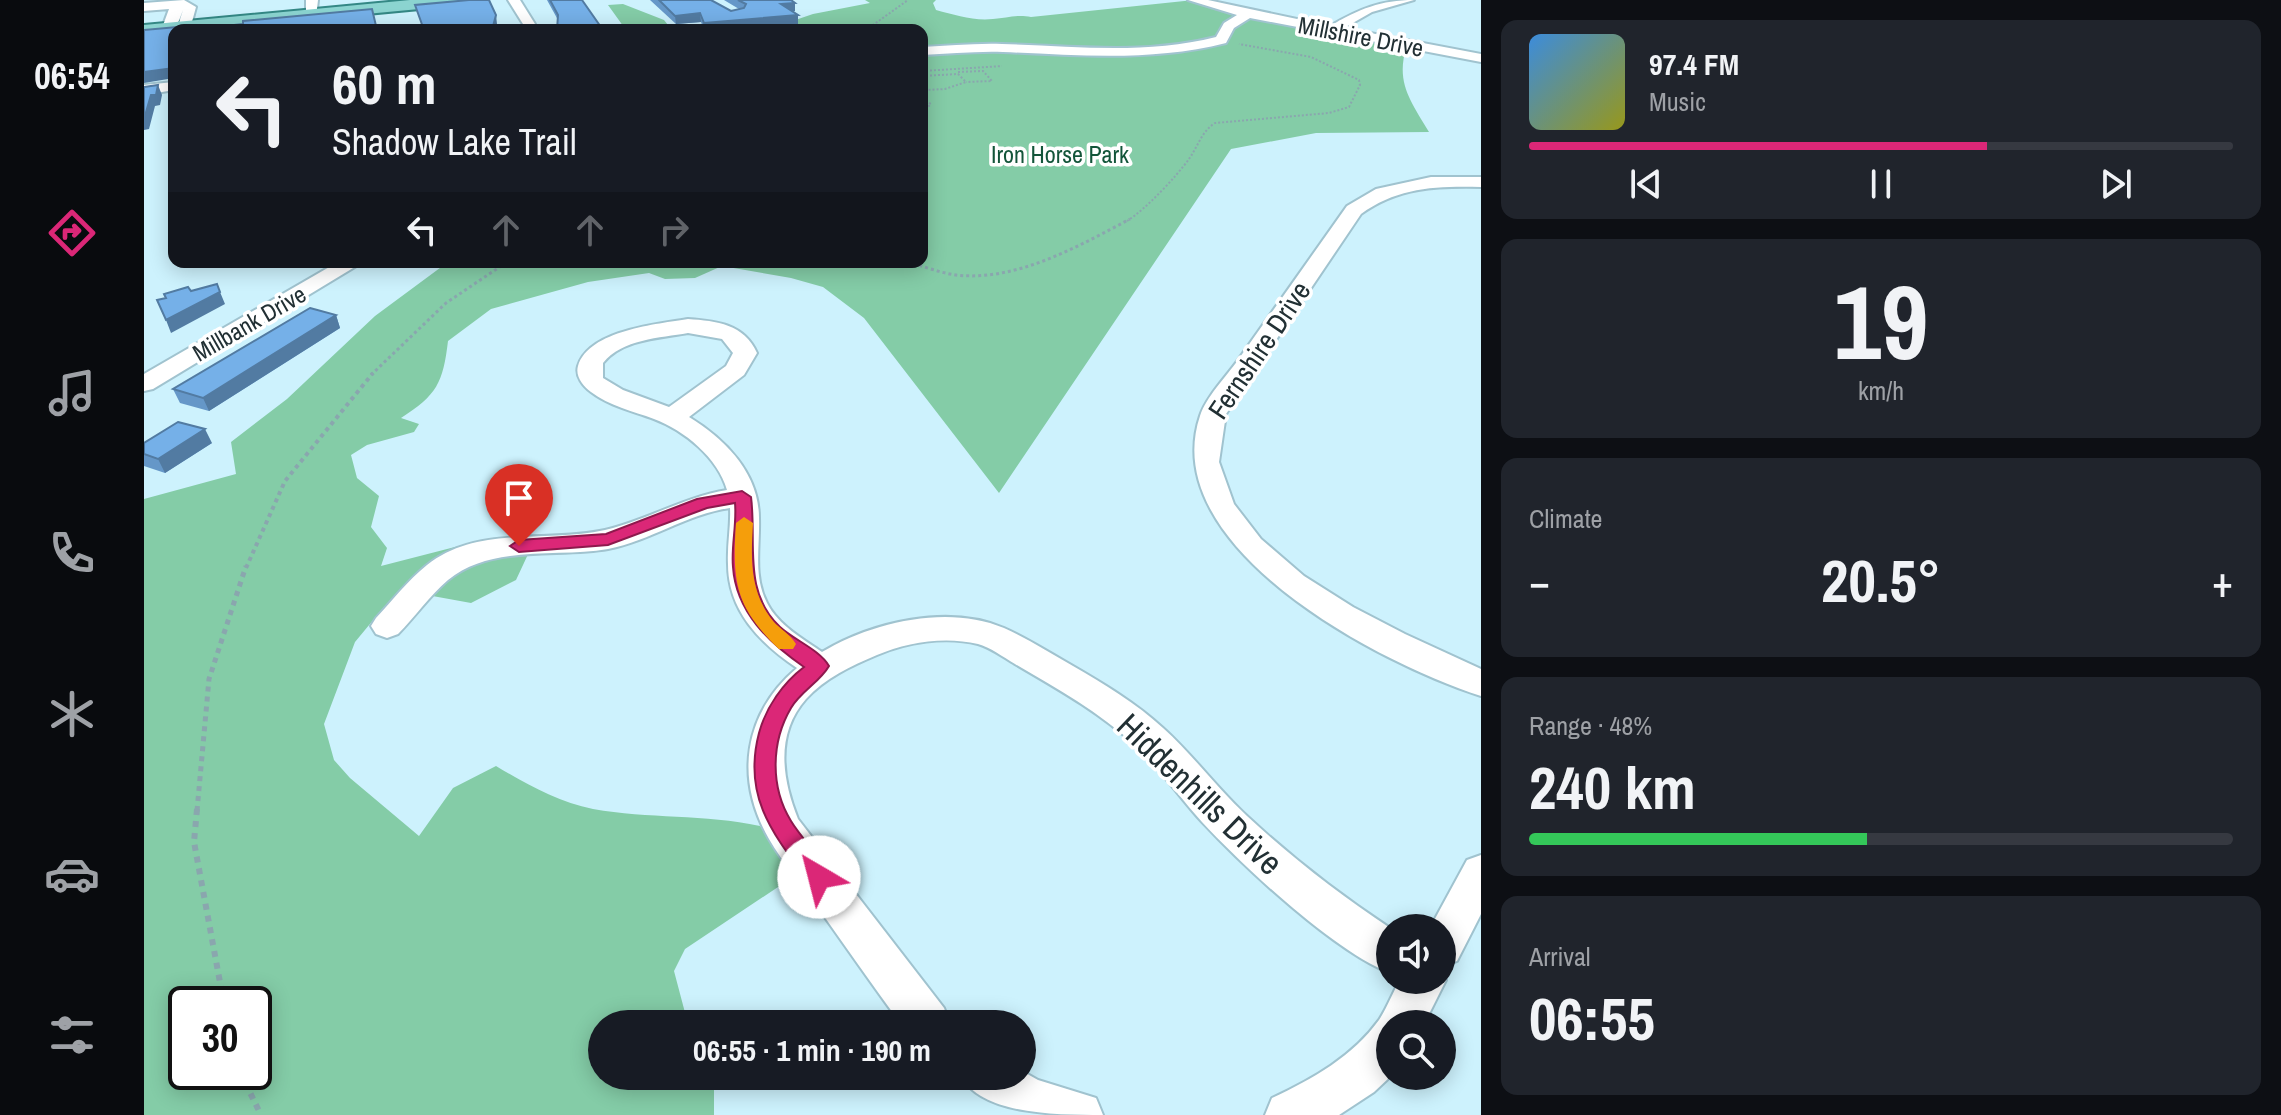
<!DOCTYPE html>
<meta charset="utf-8">
<style>
:root{--surface:#171b24;--page:#20242c;--text:#f1f3f6;--muted:#9ea1a6;--line:#363941;--accent:#db2777}
body{margin:0;font-family:"Archivo Narrow",sans-serif;background:var(--page);color:var(--text);height:100vh;display:flex;flex-direction:column;font-size:30px;white-space:nowrap}
*{box-sizing:border-box;margin:0}
p{font-size:26px;color:var(--muted)}
.icon{flex:none;width:44px;height:44px;fill:none;stroke:currentColor;stroke-width:2;stroke-linecap:round;stroke-linejoin:round}
.map{position:relative;flex:1;overflow:hidden}
.sheet{display:flex;flex-direction:column;gap:20px;padding:20px;background:#0d0f14;width:800px}
.sheet>*{flex:none}
.guide{position:absolute;left:24px;top:24px;width:760px;height:244px;border-radius:16px;box-shadow:0 4px 20px #0003;background:#171b24;color:var(--text);overflow:hidden}
.controls{position:absolute;left:1232px;top:914px;display:grid;gap:16px}
.controls a{display:grid;place-items:center;width:80px;height:80px;border-radius:50%;background:var(--surface);box-shadow:0 4px 20px #0003;font-size:40px}
.speed{position:absolute;left:24px;top:986px;display:flex;gap:16px;font-size:40px;font-weight:700;text-align:center}
.speed>*{display:grid;place-content:center;width:104px;height:104px;border-radius:50%;background:var(--surface);box-shadow:0 4px 20px #0003;line-height:1}
.speed .limit{border:4px solid #111;border-radius:12px;background:#fff;color:#111}
.pin{position:absolute;display:grid;place-items:center;width:68px;height:68px;color:#fff;margin:-82px -34px;border-radius:50% 50% 50% 0;rotate:-45deg;box-shadow:0 0 8px #0007}
.pin .icon{rotate:45deg}
.me{position:absolute;width:88px;margin:-44px;rotate:323deg;stroke-linejoin:round;filter:drop-shadow(0 0 6px #0008)}
.turn{display:flex;align-items:center;gap:28px;height:168px;padding:0 32px;font-size:36px}
.turn .icon{width:104px;height:104px;stroke-width:2.5}
.turn b{display:block;font-size:56px;line-height:68px}
.lanes{display:flex;align-items:center;height:76px;padding:0 32px;background:#0003;justify-content:center;gap:40px;direction:ltr}
.lanes .off{opacity:.35}
.big{font-size:60px;font-weight:800;line-height:1.1}
.sheet .card{flex:1;display:flex;flex-direction:column;justify-content:center;gap:12px;min-width:0;padding:0 28px;border-radius:16px;background:var(--page)}
.sheet .dial{align-items:center;gap:0}
.dial b{font-size:104px;line-height:1}
.song{display:flex;align-items:center;gap:24px}
.cover{width:96px;height:96px;border-radius:12px;background:linear-gradient(135deg,hsl(210 70% 55%),hsl(60 70% 35%))}
.played{height:8px;border-radius:4px;background:linear-gradient(90deg,var(--accent) 65%,var(--line) 65%)}
.keys{display:flex;justify-content:space-around;direction:ltr}
.heat{display:flex;justify-content:space-between;align-items:center;font-size:44px;direction:ltr}
.charge{height:12px;border-radius:6px;background:linear-gradient(90deg,#34c759 48%,var(--line) 0)}
.trip{position:absolute;left:444px;top:1010px;width:448px;height:80px;border-radius:40px;background:var(--surface);box-shadow:0 4px 20px #0003;font-weight:800;line-height:80px;text-align:center}
main{display:flex;flex:1;min-height:0}
.tabs{display:flex;flex-direction:column;width:144px;justify-content:space-around;align-items:center;background:#090b0e;color:var(--muted)}
.tabs .icon{width:56px;height:56px}
.tabs .active{color:var(--accent)}
.tabs b{font-size:36px;color:var(--text)}
.map>svg:first-child{display:block}
</style>
<main>
<nav class="tabs">
<b>06:54</b>
<svg class="icon active" aria-label="directions" viewBox="0 0 24 24"><path d="M12 3l9 9-9 9-9-9zM9 14v-3h6M13 9l2 2-2 2"/></svg>
<svg class="icon" aria-label="music" viewBox="0 0 24 24"><path d="M9 18V5l10-2v13"/><circle cx="6" cy="18" r="3"/><circle cx="16" cy="16" r="3"/></svg>
<svg class="icon" aria-label="phone" viewBox="0 0 24 24"><path d="M5 4h4l2 5-3 2q2 4 5 5l2-3 5 2v4C11 20 4 13 5 4z"/></svg>
<svg class="icon" aria-label="climate" viewBox="0 0 24 24"><path d="M12 3v18M4 7l16 10M4 17L20 7"/></svg>
<svg class="icon" aria-label="car" viewBox="0 0 24 24"><path d="M5 17H2v-5l4-1 3-4h7l3 4 3 1v5h-3M9 17h6M6 11h13"/><circle cx="7" cy="17" r="2"/><circle cx="17" cy="17" r="2"/></svg>
<svg class="icon" aria-label="filters" viewBox="0 0 24 24"><path d="M4 7h16M4 17h16"/><circle cx="9" cy="7" r="2"/><circle cx="15" cy="17" r="2"/></svg>
</nav>
<div class="map">
<svg width="1337" height="1115" viewBox="0 0 1337 1115">
<rect width="100%" height="100%" fill="#cdf2fd"/>
<path fill="#84cca7" fill-rule="evenodd" d="M 721,0 L 792,0 L 789,3 L 792,10 C 811,15 829,21 849,19 C 863,18 873,14 887,17 L 1050,0 L 1263,45 C 1251,82 1266,100 1285,132 L 1172,133 L 1087,149 L 855,493 L 720,318 L 679,287 L 647,278 L 578,266 L 551,278 L 521,279 L 505,273 L 444,282 L 347,309 L 304,341 C 299,383 293,395 257,418 L 275,424 L 270,432 L 223,445 L 207,455 L 213,478 L 235,496 L 227,527 L 243,548 L 237,566 L 338,540 L 386,550 L 372,580 L 327,603 L 283,595 L 240,607 L 211,642 L 180,724 L 190,760 L 206,778 L 275,836 L 309,788 L 352,766 C 382,784 414,802 449,809 C 504,819 561,814 616,826 L 636,854 L 646,879 L 541,949 L 530,971 L 544,1024 L 458,1024 L 458,1076 L 570,1076 L 570,1115 L 0,1115 L 0,499 L 92,474 L 87,442 L 143,399 L 231,316 L 304,262 L 778,262 L 778,30 L 622,30 L 669,14 L 726,3 ZM 42,1004 L 110,1004 L 110,1072 L 42,1072 Z
M 479,4 L 520,20 L 528,30 L 482,30 L 464,5 Z"/>
<g fill="none" stroke-linecap="round" stroke-linejoin="round">
<g stroke="#a0c3cf" stroke-width="4">
<path id="minor" d="M 40,0 L 52,7 L 46,29 L 34,26 L 39,10 L 32,28 L 25,32 L 18,28 L 25,9 L 0,11 L 0,3 Z
M 162,0 L 174,0 L 172,17 L 162,14 Z
M 364,0 L 376,0 L 391,24 L 391,30 L 377,30 L 379,24 Z
M 1044,0 L 1064,0 L 1186,26 C 1215,9 1237,0 1270,0 L 1228,12 L 1200,28 L 1337,54 L 1337,62 L 1106,18 L 1090,28 L 1082,43 C 1007,62 935,55 859,52 C 832,51 805,54 778,55 L 778,47 C 805,46 831,43 858,44 C 930,46 1001,55 1072,37 L 1080,23 L 1093,15 Z
M 30,82 L 30,90 L 0,95 L 0,85 Z
M 1287,177 L 1337,177 L 1337,187 C 1293,186 1254,187 1217,214 L 1082,414 L 1075,462 L 1090,504 L 1117,539 L 1160,576 L 1209,607 L 1261,634 L 1337,669 L 1337,696 C 1236,664 1012,547 1056,416 C 1062,397 1082,377 1094,360 C 1130,309 1167,257 1203,206 L 1232,189 Z
M 194,262 L 219,262 L 9,389 L 0,391 L 0,374 Z
M 544,319 C 573,321 600,324 613,353 L 600,375 L 545,417 C 581,439 615,473 615,518 C 616,547 609,576 623,603 C 634,625 659,639 678,652 C 728,622 804,604 860,628 C 883,638 906,653 929,666 C 960,684 992,703 1019,728 C 1049,755 1073,788 1103,816 C 1147,857 1196,895 1246,928 L 1246,973 C 1191,952 1100,867 1058,822 C 1035,797 1016,768 991,745 C 955,712 912,688 871,664 C 859,657 846,647 834,644 C 801,636 763,642 733,655 C 707,666 681,678 662,699 C 631,734 638,779 654,819 L 800,1008 L 806,1024 L 757,1024 C 729,986 702,947 675,909 C 658,886 639,863 625,839 C 590,778 600,713 653,668 C 616,643 584,611 584,564 C 583,545 587,526 586,508 C 543,514 506,541 464,549 C 413,558 347,544 304,580 C 286,595 271,617 254,634 L 243,638 L 232,634 L 227,626 L 232,618 C 248,601 264,580 283,565 C 334,525 403,543 461,530 C 503,520 540,497 583,490 C 574,458 540,430 510,419 C 489,411 465,406 447,392 C 439,386 431,376 434,366 C 445,330 514,324 544,319 ZM 544,333 L 578,339 L 589,353 L 582,366 L 525,407 L 479,390 L 459,378 L 459,363 C 478,339 516,338 544,333 Z
M 1337,855 L 1337,914 L 1313,961 L 1298,967 L 1298,928 L 1286,928 L 1323,860 Z
M 1298,971 L 1302,980 L 1280,1024 L 1246,1024 L 1247,1076 L 1230,1092 L 1195,1115 L 1121,1115 L 1128,1098 C 1169,1079 1209,1056 1235,1020 C 1243,1008 1249,992 1256,980 L 1298,980 Z
M 878,1071 L 894,1080 L 952,1098 L 959,1115 C 913,1115 838,1115 817,1076 L 878,1076 Z"/>
</g>
<g stroke="#348885" stroke-width="4">
<path id="major" d="M 266,0 L 326,0 L 318,5 L 0,35 L 0,25 Z"/>
</g>
<path stroke="#8aa6ae" stroke-width="2" stroke-dasharray="2 2" stroke-linecap="butt" d="M 722,30 L 764,0
M 778,71 L 858,66
M 814,72 L 839,71 L 848,81 L 822,82
M 778,76 L 814,74 L 822,82 L 801,89 L 782,90 L 778,86
M 778,99 L 787,104 L 778,112
M 983,221 C 1001,210 1032,177 1045,159 C 1054,146 1058,131 1071,123 L 1185,113 L 1205,107 L 1216,85 L 1215,80 L 1167,57 L 1095,44"/>
<path stroke="#8aa6ae" stroke-width="3" stroke-dasharray="3 3" stroke-linecap="butt" d="M 764,262 C 779,266 796,273 812,275 C 872,282 935,246 986,219
M 227,375 L 302,303 L 363,262"/>
<path stroke="#8aa6ae" stroke-width="4" stroke-dasharray="4 4" stroke-linecap="butt" d="M 102,568 L 141,481 L 229,373"/>
<path stroke="#8aa6ae" stroke-width="5" stroke-dasharray="5 5" stroke-linecap="butt" d="M 53,811 L 65,679 L 102,566"/>
<path stroke="#8aa6ae" stroke-width="6" stroke-dasharray="6 6" stroke-linecap="butt" d="M 53,809 L 50,842 L 80,1004
M 96,1072 L 117,1115"/>
<use href="#minor" fill="#fff" fill-rule="evenodd"/>
<use href="#major" fill="#8bd4d0" fill-rule="evenodd"/>
</g>
<path fill="#6597c8" d="M 403,0 L 438,0 L 414,20 Z
M 506,0 L 567,0 L 587,11 L 595,9 L 580,0 L 647,0 L 651,11 L 648,12 L 654,24 L 586,30 L 560,30 L 557,22 L 532,24 Z
M 192,315 L 196,328 L 65,411 L 36,403 L 29,389 Z
M 0,443 L 68,443 L 21,473 L 0,466 Z"/>
<path fill="#527ba2" d="M 651,3 L 651,11 L 637,13 L 637,4 Z
M 556,13 L 557,22 L 532,24 L 531,16 Z
M 352,15 L 353,24 L 352,30 L 348,30 Z
M 654,15 L 654,24 L 586,30 L 561,30 L 560,23 Z
M 30,68 L 30,78 L 0,83 L 0,72 Z
M 14,85 L 18,95 L 16,105 L 11,106 L 5,129 L 0,130 L 0,119 L 7,95 Z
M 76,292 L 81,304 L 27,333 L 22,320 Z
M 192,315 L 196,328 L 65,411 L 59,398 Z
M 61,429 L 68,443 L 21,473 L 14,459 Z"/>
<path fill="#75b0e8" stroke="#527ba2" stroke-width="2" d="M 325,0 L 345,0 L 352,15 L 348,30 L 280,30 L 271,5 Z
M 406,0 L 438,0 L 459,30 L 413,30 L 414,15 Z
M 515,0 L 567,0 L 587,11 L 600,8 L 602,4 L 594,0 L 647,0 L 651,3 L 637,4 L 654,15 L 560,23 L 556,13 L 531,16 Z
M 228,9 L 233,30 L 30,30 L 30,68 L 0,72 L 0,30 L 55,25 L 54,29 L 99,24 L 99,21 Z
M 14,85 L 12,95 L 7,95 L 0,119 L 0,87 Z
M 73,284 L 76,292 L 22,320 L 13,300 L 22,298 L 20,294 L 44,287 L 47,291 Z
M 166,308 L 192,315 L 59,398 L 29,389 Z
M 34,422 L 61,429 L 14,459 L 0,454 L 0,443 Z"/>
<path fill="#db2777" stroke="#8e194d" stroke-width="2" d="M 598,491 L 607,497 C 613,543 598,591 636,627 C 650,640 676,650 685,666 C 676,682 657,691 647,708 C 627,742 626,787 647,821 C 659,841 678,857 687,877 L 684,885 L 675,888 L 667,885 C 630,835 598,798 615,733 C 622,707 639,683 660,667 C 625,643 592,612 589,567 C 587,546 593,525 591,503 L 563,508 L 464,545 L 375,552 L 366,546 L 375,540 L 462,534 L 553,499 Z"/>
<path fill="#f59e0b" d="M 600,517 L 609,523 C 607,558 605,591 629,621 C 636,629 646,634 652,644 L 649,649 L 635,649 C 591,607 588,581 592,523 Z"/>
<g text-anchor="middle" dominant-baseline="central" stroke-width="7" stroke-linejoin="round" paint-order="stroke">
<g font-size="24" fill="#223034" stroke="#fff">
<text transform="translate(1217 36) rotate(11)">Millshire Drive</text>
<text transform="translate(105 323) rotate(-30)">Millbank Drive</text>
</g>
<g font-size="24" fill="#13553a" stroke="#fff">
<text x="916" y="154">Iron Horse Park</text>
</g>
<g font-size="28" fill="#223034" stroke="#fff">
<text transform="translate(1115 350) rotate(-56)">Fernshire Drive</text>
</g>
<g font-size="34" fill="#223034" stroke="#fff">
<text transform="translate(1056 794) rotate(44)">Hiddenhills Drive</text>
</g>
</g>
</svg>
<div class="controls">
<a><svg class="icon" aria-label="sound" viewBox="0 0 24 24"><path d="M4 9h4l5-4v14l-5-4H4zM17 9q2 3 0 6"/></svg></a>
<a><svg class="icon" aria-label="search" viewBox="0 0 24 24"><circle cx="10" cy="10" r="6"/><path d="M15 15l6 6"/></svg></a>
</div>
<div class="speed"><div class="limit">30</div></div>
<div class="pin" style="left:375px;top:546px;background:#d93025"><svg class="icon" aria-label="arrive" viewBox="0 0 24 24"><path d="M6 21V4h12l-3 4 3 4H6"/></svg></div>
<svg class="me" style="left:675px;top:877px" viewBox="-20 -20 40 40"><circle r="19" fill="#fff"/><path d="M0-13L10 11 0 6-10 11z" fill="#db2777"/></svg>
<div class="trip">06:55 · 1 min · 190 m</div>
<div class="guide">
<div class="turn"><svg class="icon" aria-label="left" viewBox="0 0 24 24"><path d="M17 20v-9H6M10 6l-5 5 5 5"/></svg><div><b>60 m</b>Shadow Lake Trail</div></div>
<div class="lanes"><svg class="icon" aria-label="left" viewBox="0 0 24 24"><path d="M17 20v-9H6M10 6l-5 5 5 5"/></svg><svg class="icon off" aria-label="ahead" viewBox="0 0 24 24"><path d="M12 20V5M6 11l6-6 6 6"/></svg><svg class="icon off" aria-label="ahead" viewBox="0 0 24 24"><path d="M12 20V5M6 11l6-6 6 6"/></svg><svg class="icon off" aria-label="right" viewBox="0 0 24 24"><path d="M7 20v-9h11M14 6l5 5-5 5"/></svg></div>
</div>
</div>
<section class="sheet">
<div class="card">
<div class="song"><i class="cover"></i><div><b>97.4 FM</b><p>Music</p></div></div>
<div class="played"></div>
<div class="keys"><svg class="icon" aria-label="previous" viewBox="0 0 24 24"><path d="M18 5L8 12l10 7zM5 5v14"/></svg><svg class="icon" aria-label="pause" viewBox="0 0 24 24"><path d="M8 5v14M16 5v14"/></svg><svg class="icon" aria-label="next" viewBox="0 0 24 24"><path d="M6 5l10 7-10 7zM19 5v14"/></svg></div>
</div>
<div class="card dial"><b>19</b><p>km/h</p></div>
<div class="card"><p>Climate</p>
<div class="heat"><a>−</a><b class="big">20.5°</b><a>+</a></div>
</div>
<div class="card"><p>Range · 48%</p><b class="big">240 km</b><div class="charge"></div></div>
<div class="card"><p>Arrival</p><b class="big">06:55</b></div>
</section>
</main>
